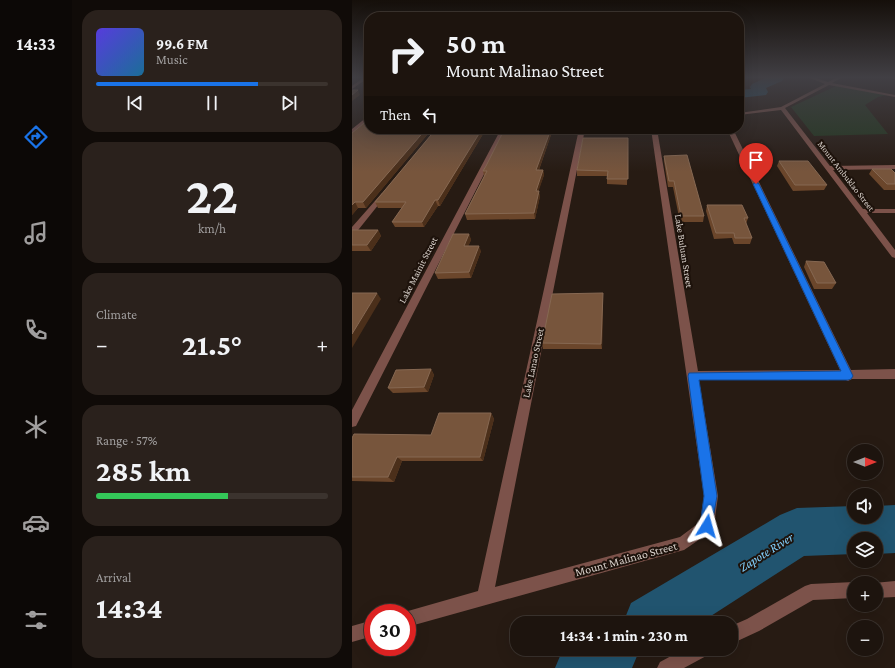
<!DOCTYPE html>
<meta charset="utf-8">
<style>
:root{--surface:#1d140e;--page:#2a211c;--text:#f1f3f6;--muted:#a09e9e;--line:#3b332e;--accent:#1a73e8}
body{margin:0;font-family:"Crimson Pro",serif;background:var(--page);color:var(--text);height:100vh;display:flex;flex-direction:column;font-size:15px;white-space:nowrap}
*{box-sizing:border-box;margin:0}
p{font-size:13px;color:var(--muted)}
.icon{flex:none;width:22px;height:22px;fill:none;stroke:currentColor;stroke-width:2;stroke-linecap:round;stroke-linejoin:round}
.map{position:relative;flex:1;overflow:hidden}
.side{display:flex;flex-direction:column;gap:10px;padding:10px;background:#100b08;width:280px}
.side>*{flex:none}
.banner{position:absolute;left:12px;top:12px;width:380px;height:122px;border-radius:16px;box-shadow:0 4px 16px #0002,0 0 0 1px var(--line);background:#1d140e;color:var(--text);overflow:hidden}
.needle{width:26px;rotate:90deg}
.fabs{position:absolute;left:495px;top:444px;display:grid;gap:8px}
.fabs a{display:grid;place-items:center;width:36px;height:36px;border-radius:50%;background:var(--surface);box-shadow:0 4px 16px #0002,0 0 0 1px var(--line);font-size:20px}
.speed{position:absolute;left:12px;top:604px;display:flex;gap:8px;font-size:20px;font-weight:700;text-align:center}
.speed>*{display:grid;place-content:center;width:52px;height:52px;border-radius:50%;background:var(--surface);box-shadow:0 4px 16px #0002,0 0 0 1px var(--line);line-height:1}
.speed .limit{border:6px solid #d22;background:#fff;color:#111}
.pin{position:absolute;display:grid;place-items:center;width:34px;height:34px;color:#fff;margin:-41px -17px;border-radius:50% 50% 50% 0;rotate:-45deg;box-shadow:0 0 4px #0007}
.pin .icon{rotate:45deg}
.me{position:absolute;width:44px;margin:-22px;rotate:8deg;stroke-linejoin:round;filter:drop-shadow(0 0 3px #0008)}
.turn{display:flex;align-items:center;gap:14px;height:84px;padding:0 16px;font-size:18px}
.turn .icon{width:52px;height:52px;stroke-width:2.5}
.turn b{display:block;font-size:28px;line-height:34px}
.then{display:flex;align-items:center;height:38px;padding:0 16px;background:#0003;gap:8px;font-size:15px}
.big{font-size:30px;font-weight:700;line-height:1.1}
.side .card{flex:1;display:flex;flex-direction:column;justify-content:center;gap:6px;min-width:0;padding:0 14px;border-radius:16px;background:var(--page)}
.side .dial{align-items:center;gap:0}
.dial b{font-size:52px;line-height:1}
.song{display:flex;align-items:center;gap:12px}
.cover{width:48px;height:48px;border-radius:6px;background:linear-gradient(135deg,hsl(250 70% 55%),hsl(200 70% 35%))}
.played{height:4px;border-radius:2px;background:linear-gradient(90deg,var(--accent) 70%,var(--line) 70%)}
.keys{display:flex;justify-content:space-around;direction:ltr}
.heat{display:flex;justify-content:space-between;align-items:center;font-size:22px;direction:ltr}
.charge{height:6px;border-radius:3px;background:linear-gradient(90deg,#34c759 57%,var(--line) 0)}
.trip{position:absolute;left:158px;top:616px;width:228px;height:40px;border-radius:16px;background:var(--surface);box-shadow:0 4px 16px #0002,0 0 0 1px var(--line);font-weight:700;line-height:40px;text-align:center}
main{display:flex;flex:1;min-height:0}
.tabs{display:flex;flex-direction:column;width:72px;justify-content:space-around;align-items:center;background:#0c0806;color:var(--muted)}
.tabs .icon{width:28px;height:28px}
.tabs .active{color:var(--accent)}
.tabs b{font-size:18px;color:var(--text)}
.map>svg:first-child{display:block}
</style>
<main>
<nav class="tabs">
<b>14:33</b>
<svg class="icon active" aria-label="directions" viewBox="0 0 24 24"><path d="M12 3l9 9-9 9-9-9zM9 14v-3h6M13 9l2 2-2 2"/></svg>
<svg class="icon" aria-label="music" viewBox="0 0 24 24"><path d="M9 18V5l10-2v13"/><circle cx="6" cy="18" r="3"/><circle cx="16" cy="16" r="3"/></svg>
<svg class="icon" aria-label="phone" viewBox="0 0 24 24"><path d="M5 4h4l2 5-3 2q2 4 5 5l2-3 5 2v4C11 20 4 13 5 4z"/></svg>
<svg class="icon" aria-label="climate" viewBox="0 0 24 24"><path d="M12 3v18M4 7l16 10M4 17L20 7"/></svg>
<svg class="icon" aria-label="car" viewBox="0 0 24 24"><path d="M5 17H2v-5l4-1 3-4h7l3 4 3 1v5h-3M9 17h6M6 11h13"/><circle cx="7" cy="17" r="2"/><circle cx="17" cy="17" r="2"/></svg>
<svg class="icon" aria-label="filters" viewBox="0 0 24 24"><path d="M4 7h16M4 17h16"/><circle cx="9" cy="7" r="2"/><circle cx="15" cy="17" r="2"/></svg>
</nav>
<section class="side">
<div class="card">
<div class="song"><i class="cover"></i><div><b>99.6 FM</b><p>Music</p></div></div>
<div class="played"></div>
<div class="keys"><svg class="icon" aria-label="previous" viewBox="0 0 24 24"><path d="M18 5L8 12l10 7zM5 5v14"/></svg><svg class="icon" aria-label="pause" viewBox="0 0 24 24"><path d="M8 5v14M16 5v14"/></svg><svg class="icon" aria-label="next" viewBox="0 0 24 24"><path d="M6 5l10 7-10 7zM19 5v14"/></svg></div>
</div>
<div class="card dial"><b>22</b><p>km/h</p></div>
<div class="card"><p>Climate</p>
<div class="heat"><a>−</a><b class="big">21.5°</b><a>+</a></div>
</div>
<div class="card"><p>Range · 57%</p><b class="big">285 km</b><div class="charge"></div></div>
<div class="card"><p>Arrival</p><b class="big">14:34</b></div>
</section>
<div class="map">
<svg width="543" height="668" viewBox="0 0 543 668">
<rect width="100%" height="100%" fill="#271b13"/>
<path fill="#23371f" d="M 484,86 L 535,95 L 526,97 L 513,105 L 536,134 L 462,136 L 439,107 Z"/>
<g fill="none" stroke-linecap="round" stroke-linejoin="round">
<path fill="#21546f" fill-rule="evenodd" d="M 413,78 L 432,78 L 430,81 L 414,88 L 416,92 L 414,95 L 387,98 L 387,90 L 399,89 L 398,87 L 400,84 Z
M 543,505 L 543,553 L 524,554 L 524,539 L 502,539 L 502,554 L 452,556 L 348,623 L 271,623 L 279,603 L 428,515 L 445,508 L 502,506 L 502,517 L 524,517 L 524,506 Z
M 259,620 L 265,623 L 253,623 Z
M 211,649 L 288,649 L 280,668 L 203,668 Z
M 295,649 L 303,649 L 299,651 Z"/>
<path fill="#7c524a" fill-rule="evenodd" d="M 11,78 L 16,78 L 0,89 L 0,86 Z
M 458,78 L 464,78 L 476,82 L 484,78 L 489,78 L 480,83 L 543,95 L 543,97 L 477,85 L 433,108 L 478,166 L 543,165 L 543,169 L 481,170 L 511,209 L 543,209 L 543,213 L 515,213 L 543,250 L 543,258 L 540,257 L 429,110 L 387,115 L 387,113 L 429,107 L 473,84 Z
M 540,78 L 543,78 L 543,79 L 541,79 Z
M 15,117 L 17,117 L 17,121 L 0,134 L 0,129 Z
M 149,129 L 155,129 L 4,426 L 0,427 L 0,410 Z
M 227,129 L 233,129 L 143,587 L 328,537 L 348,522 L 352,496 L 299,129 L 305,129 L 346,371 L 488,370 L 375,129 L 381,129 L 499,370 L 543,369 L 543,379 L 500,379 L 496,381 L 492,379 L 347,380 L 366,496 L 362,526 L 360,531 L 332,550 L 55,627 L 55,613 L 49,613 L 126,591 Z
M 30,193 L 35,194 L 3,234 L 0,234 L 0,227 Z
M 543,581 L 543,597 L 524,598 L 524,583 L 522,583 Z
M 502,582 L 504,583 L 502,583 L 502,598 L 461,600 L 407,631 L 379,644 L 379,626 L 395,619 L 453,586 L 459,584 Z
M 21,620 L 21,636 L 0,642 L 0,626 Z
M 332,649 L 359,649 L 356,655 L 332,668 L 305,668 L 308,662 Z"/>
</g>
<path fill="#6b462b" d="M 17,129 L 80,129 L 14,208 L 6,208 L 0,215 Z
M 84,129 L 134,129 L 88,206 L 86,206 L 72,227 L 43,227 L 40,222 L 50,208 L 26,208 L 23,202 Z
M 182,129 L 201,129 L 187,170 L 191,170 L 192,175 L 186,191 L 188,196 L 183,219 L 115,220 L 113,214 L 132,176 L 131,171 L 182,130 Z
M 276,138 L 275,185 L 255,184 L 255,176 L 225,176 L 225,170 Z
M 312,156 L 352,216 L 351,222 L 328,222 L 321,187 L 316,187 L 312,161 Z
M 427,161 L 475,185 L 472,190 L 441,191 L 425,166 Z
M 520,169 L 543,173 L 543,190 L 532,190 L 517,174 Z
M 355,205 L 396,218 L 394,224 L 400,238 L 398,244 L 382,244 L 380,238 L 362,239 L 354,211 Z
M 0,230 L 26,230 L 29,236 L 19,251 L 0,251 Z
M 117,234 L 119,240 L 116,246 L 129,251 L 119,278 L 86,279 L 83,273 Z
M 454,261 L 484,283 L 480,289 L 462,289 L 452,267 Z
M 251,299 L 250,349 L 191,349 L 190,343 Z
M 79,369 L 82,375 L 76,392 L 41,393 L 36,388 Z
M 139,413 L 142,419 L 131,461 L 50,461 L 42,482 L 0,481 L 0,438 L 79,435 Z"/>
<path fill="#4b2f1a" d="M 6,90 L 8,95 L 0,101 L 0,95 Z
M 74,129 L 80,129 L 14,208 L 11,202 Z
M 130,129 L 134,129 L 88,206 L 86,200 Z
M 199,129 L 201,129 L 185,175 L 184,170 Z
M 191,170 L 192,175 L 185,196 L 184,191 Z
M 187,191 L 188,196 L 183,219 L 182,213 Z
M 83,200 L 86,206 L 72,227 L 70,222 Z
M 3,202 L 6,208 L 0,215 L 0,205 Z
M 26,230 L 29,236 L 19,251 L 15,245 Z
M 117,234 L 119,240 L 114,252 L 112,246 Z
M 127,246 L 129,251 L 119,278 L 117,272 Z
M 25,293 L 29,299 L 0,348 L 0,334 Z
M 251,293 L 251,299 L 250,349 L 249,344 Z
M 79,369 L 82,375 L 76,392 L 72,387 Z
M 139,413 L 142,419 L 131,461 L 128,457 Z
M 45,457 L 50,461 L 42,482 L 36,477 Z"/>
<path fill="#77553c" stroke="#866852" d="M 0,90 L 6,90 L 0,95 Z
M 17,119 L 17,129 L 74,129 L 11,202 L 3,202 L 0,205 L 0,133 Z
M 84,129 L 130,129 L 86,200 L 83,200 L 70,222 L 40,222 L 54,202 L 23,202 Z
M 182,129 L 199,129 L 184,170 L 191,170 L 184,191 L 187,191 L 182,213 L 113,214 L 135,171 L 131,171 L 134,166 L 152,130 L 182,130 Z
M 231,138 L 276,138 L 276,179 L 255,179 L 256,171 L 225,170 Z
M 335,155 L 352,216 L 329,216 L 322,181 L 317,181 L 312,156 Z
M 427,161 L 456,161 L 475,185 L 443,185 Z
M 520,169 L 539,169 L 543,173 L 543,184 L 535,184 Z
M 355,205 L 390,205 L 396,218 L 392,218 L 400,238 L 383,238 L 382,233 L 364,233 Z
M 0,230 L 26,230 L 15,245 L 0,245 Z
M 101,234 L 117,234 L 112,246 L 127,246 L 117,272 L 83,273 Z
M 454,261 L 472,262 L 484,283 L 465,283 Z
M 0,293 L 25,293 L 0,334 Z
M 251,293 L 249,344 L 190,343 L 200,294 Z
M 79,369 L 72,387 L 36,388 L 44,370 Z
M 87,413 L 139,413 L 128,457 L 45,457 L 36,477 L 0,477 L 0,438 L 2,434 L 79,435 Z"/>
<linearGradient id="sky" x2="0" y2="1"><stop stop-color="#150f0a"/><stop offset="0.45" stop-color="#413f44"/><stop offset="1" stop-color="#413f44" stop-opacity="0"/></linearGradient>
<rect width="543" height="172" fill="url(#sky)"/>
<path fill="#1a73e8" stroke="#114b97" d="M 404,182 L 407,184 L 501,376 L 499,379 L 496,380 L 347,380 L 365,496 L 359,530 L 355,532 L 350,530 L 348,526 L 352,496 L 336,376 L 337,373 L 489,371 L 401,184 Z"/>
<g text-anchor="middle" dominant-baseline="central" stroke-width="4" stroke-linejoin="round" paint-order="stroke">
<g font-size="9" fill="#d8d0ca" stroke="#1d120b">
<text transform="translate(494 176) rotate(52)">Mount Ambuklao Street</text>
</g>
<g font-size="10" fill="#d8d0ca" stroke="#1d120b">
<text transform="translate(332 251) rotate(81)">Lake Buluan Street</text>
<text transform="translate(66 270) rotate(-63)">Lake Mainit Street</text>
<text transform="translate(181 363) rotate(-78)">Lake Lanao Street</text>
</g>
<g font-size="12" fill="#d8d0ca" stroke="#1d120b">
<text transform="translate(274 559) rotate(-15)">Mount Malinao Street</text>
</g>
<g font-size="13" font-style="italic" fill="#82d1fe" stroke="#1d120b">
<text transform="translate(414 552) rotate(-32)">Zapote River</text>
</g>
</g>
</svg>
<div class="fabs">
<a><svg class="needle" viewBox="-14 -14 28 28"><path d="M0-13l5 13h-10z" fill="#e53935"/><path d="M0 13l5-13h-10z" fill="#a09e9e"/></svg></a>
<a><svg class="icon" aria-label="sound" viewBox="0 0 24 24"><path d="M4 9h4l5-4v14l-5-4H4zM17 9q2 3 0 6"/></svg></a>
<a><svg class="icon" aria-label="layers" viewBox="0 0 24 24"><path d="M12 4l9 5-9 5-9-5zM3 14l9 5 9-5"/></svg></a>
<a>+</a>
<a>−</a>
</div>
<div class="speed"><div class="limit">30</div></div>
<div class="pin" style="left:404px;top:184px;background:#d93025"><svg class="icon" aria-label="arrive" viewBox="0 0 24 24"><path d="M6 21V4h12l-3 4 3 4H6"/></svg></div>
<svg class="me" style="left:355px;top:526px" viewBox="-20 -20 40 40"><path d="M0-17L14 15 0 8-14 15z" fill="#1a73e8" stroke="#fff" stroke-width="4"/></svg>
<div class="trip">14:34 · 1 min · 230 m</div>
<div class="banner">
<div class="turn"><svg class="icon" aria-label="right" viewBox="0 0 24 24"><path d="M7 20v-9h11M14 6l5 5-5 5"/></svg><div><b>50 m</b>Mount Malinao Street</div></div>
<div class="then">Then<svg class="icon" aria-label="left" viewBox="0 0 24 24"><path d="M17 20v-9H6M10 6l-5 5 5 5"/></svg></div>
</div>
</div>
</main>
